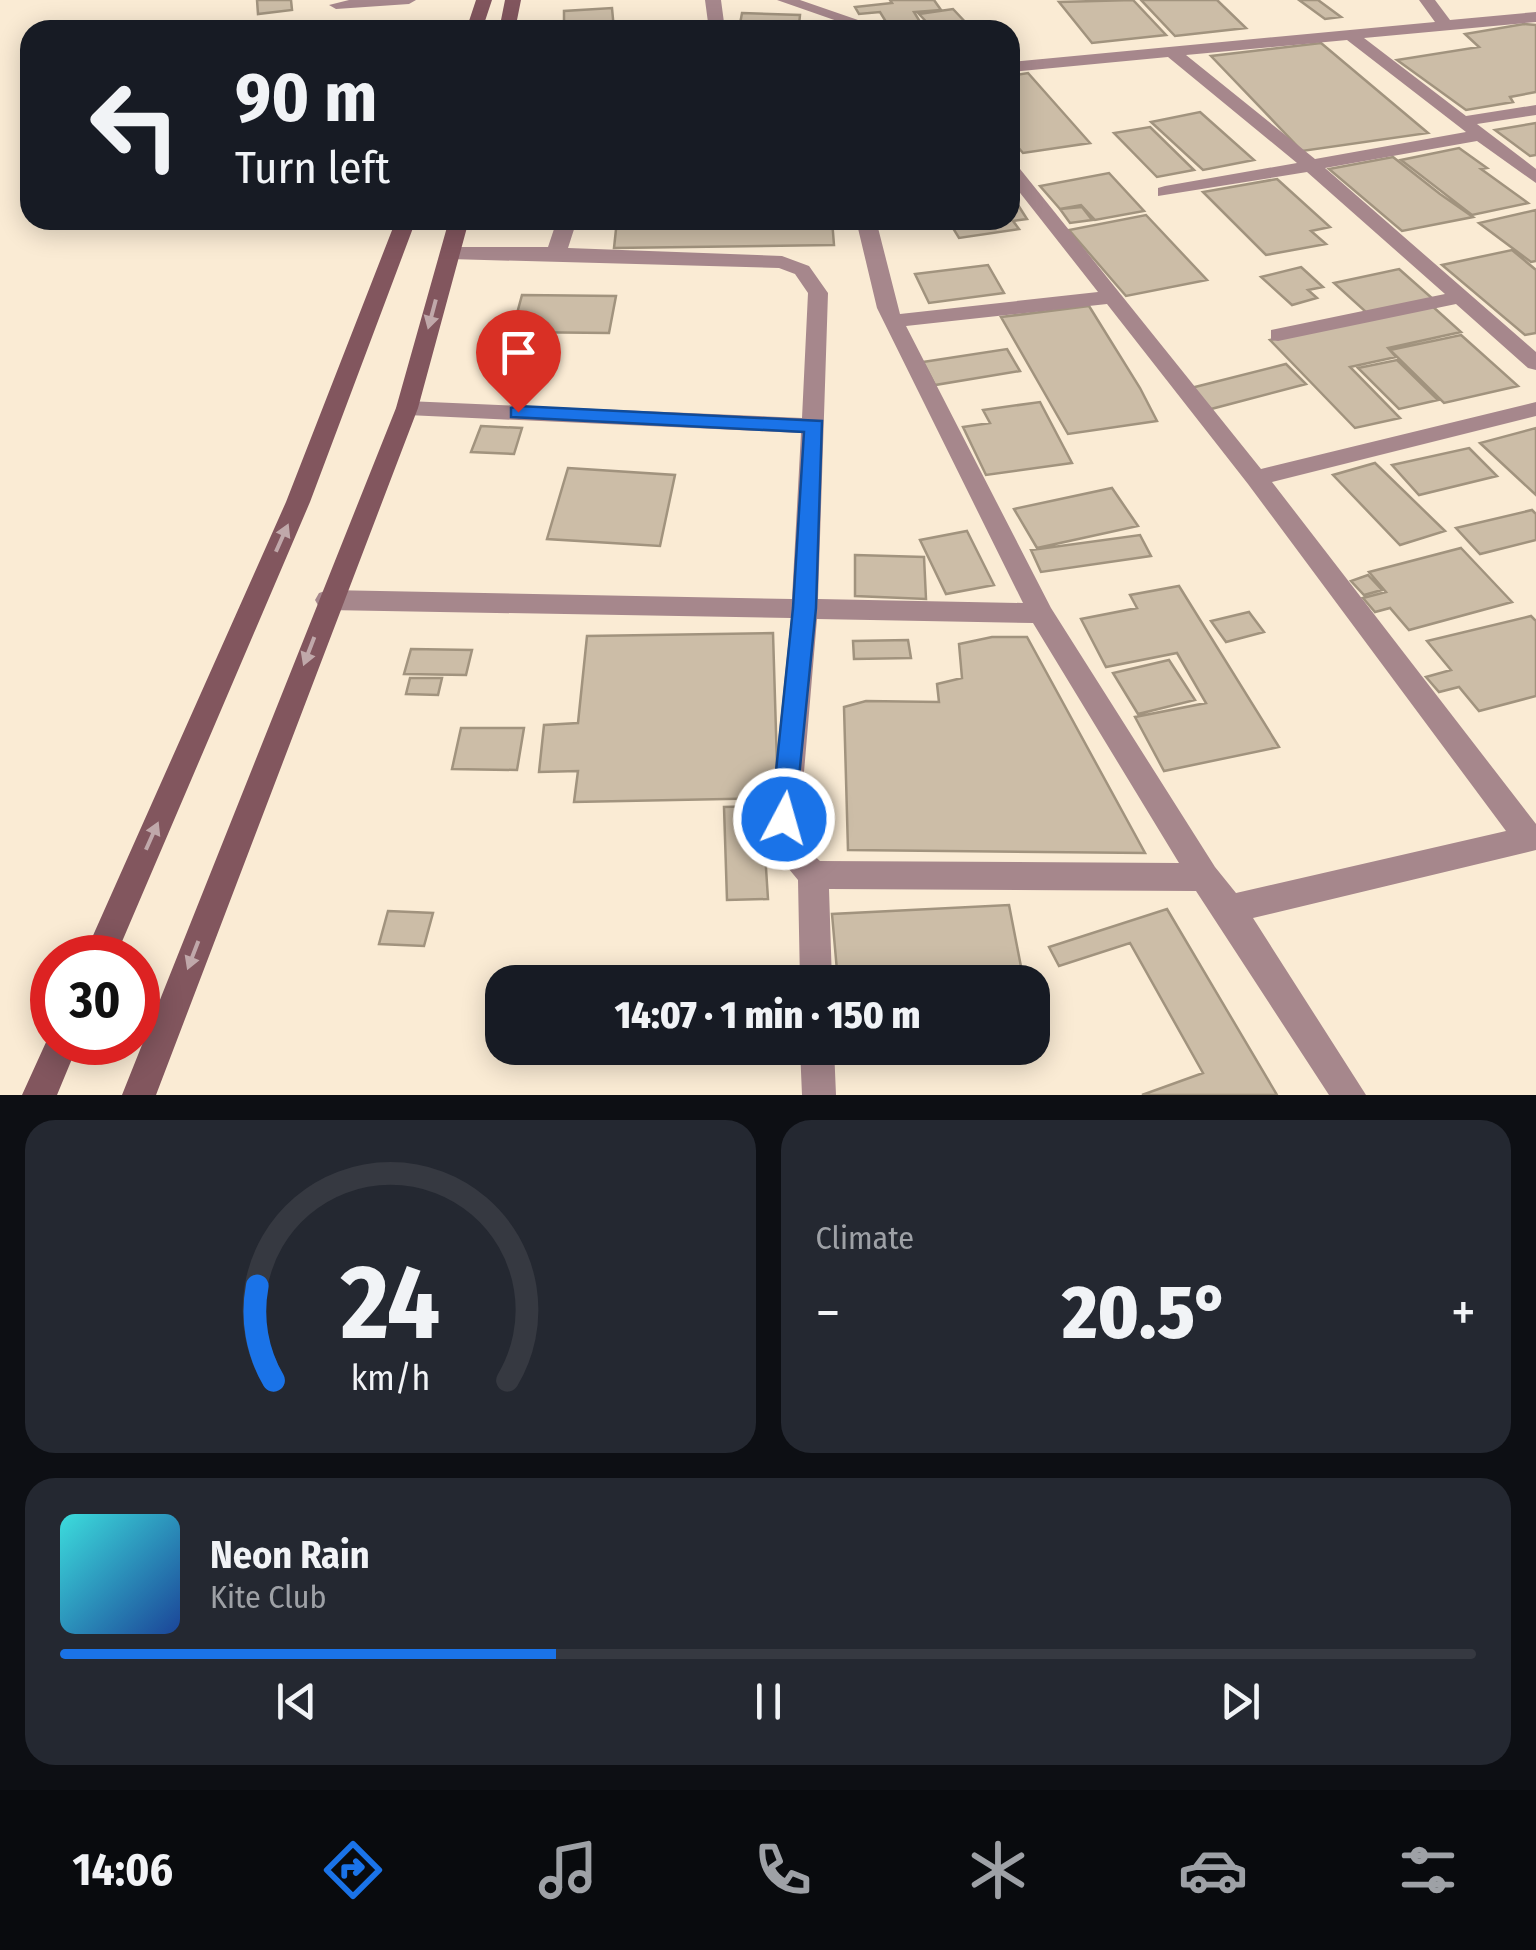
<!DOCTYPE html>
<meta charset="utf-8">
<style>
:root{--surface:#171b24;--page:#242831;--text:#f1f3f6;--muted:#9ea1a6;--line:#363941;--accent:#1a73e8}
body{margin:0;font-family:"Fira Sans Condensed",sans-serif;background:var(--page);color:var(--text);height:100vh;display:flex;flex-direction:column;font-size:38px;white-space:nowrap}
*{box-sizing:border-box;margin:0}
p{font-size:32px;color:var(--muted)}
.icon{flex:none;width:55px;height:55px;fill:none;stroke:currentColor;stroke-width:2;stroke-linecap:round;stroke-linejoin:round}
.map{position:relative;height:1095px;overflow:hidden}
.side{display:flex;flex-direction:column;gap:25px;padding:25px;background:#0d0f14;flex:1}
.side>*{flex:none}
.guide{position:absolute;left:20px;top:20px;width:1000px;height:210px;border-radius:30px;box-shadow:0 5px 25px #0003;background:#171b24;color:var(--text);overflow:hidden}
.speed{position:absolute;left:30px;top:935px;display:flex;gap:20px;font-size:50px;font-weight:700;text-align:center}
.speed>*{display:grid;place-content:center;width:130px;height:130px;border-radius:50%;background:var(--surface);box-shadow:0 5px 25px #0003;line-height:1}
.speed .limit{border:15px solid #d22;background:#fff;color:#111}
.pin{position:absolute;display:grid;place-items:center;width:85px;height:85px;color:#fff;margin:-102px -42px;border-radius:50% 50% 50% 0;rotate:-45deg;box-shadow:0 0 10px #0007}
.pin .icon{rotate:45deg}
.me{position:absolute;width:110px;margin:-55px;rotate:6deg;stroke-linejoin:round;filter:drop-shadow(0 0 8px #0008)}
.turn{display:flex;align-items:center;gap:35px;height:210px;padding:0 50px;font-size:45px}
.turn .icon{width:130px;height:130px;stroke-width:2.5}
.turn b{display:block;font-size:70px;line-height:85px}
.big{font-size:75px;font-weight:800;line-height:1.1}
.side .tile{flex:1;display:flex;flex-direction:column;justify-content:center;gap:15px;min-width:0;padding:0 35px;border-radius:30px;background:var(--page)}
.side .dial{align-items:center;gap:0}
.dial svg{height:260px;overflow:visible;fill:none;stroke:var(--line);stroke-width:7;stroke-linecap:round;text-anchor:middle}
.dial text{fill:var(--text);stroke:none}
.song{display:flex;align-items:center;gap:30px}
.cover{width:120px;height:120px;border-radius:15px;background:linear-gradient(135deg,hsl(180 70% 55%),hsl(220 70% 35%))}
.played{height:10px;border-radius:5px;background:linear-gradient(90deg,var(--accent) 35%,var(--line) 35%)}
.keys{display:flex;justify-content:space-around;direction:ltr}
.heat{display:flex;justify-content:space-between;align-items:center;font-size:55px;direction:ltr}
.side .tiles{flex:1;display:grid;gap:25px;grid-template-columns:1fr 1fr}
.tile:last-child{grid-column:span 2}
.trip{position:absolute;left:485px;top:965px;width:565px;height:100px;border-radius:30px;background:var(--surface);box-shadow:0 5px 25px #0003;font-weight:800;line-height:100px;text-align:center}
.tab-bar{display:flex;height:160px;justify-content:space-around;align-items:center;background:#090b0e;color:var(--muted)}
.tab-bar .icon{width:70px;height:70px}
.tab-bar .selected{color:var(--accent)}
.tab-bar b{font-size:45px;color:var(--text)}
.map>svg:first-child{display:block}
</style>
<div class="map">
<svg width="1536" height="1095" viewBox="0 0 1536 1095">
<rect width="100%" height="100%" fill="#faebd4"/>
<path fill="#ccbda7" stroke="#a1937e" stroke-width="2.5" d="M 257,0 L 291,0 L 292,10 L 258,14 Z
M 890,0 L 934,0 L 941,10 L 914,12 L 925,30 L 891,30 L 880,12 L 859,14 L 855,7 L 892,3 Z
M 1133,0 L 1166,35 L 1092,43 L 1059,2 Z
M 1141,0 L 1217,0 L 1246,28 L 1175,36 Z
M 1299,0 L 1318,0 L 1341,17 L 1325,19 Z
M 612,8 L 614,30 L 564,30 L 564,11 Z
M 953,9 L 969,26 L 934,30 L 919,14 Z
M 742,13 L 800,15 L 799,25 L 740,24 Z
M 1524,24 L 1536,25 L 1536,92 L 1510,97 L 1513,102 L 1466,110 L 1397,60 L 1479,47 L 1465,34 Z
M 1321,43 L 1428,133 L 1302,151 L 1211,56 Z
M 1028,73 L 1090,143 L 1023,153 L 1010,138 L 1010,76 Z
M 1200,112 L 1254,160 L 1203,170 L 1151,122 Z
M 1536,123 L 1536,155 L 1530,156 L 1495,130 Z
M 1150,127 L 1194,170 L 1157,177 L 1114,133 Z
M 1459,148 L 1487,168 L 1481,169 L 1528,203 L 1472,215 L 1401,160 Z
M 1393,157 L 1440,194 L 1473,217 L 1402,231 L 1329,169 Z
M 1109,173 L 1144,211 L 1095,220 L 1081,205 L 1060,209 L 1040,186 Z
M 1277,179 L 1330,227 L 1311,231 L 1326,244 L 1266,255 L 1203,192 Z
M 1018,205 L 1027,219 L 1013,221 L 1019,229 L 959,238 L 948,220 L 1010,220 L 1010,206 Z
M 1082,207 L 1092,220 L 1070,223 L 1060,209 Z
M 1536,210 L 1536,261 L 1531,262 L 1479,223 Z
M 1146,215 L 1207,280 L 1126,296 L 1069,230 Z
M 617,220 L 832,220 L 834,245 L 614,248 Z
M 1512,250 L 1536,270 L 1536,333 L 1525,335 L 1442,265 Z
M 988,265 L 1004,293 L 929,303 L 915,274 Z
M 1301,267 L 1323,287 L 1308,290 L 1317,298 L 1292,305 L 1261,277 Z
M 1399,269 L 1433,299 L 1367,313 L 1334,283 Z
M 522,295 L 616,296 L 609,333 L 512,332 Z
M 1431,305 L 1461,332 L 1388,348 L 1396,357 L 1350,367 L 1400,418 L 1355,428 L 1270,340 Z
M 1089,306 L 1140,388 L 1157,421 L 1068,434 L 1001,317 Z
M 1461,335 L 1518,386 L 1444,403 L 1390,350 Z
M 1007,349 L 1020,371 L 935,385 L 923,362 Z
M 1397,360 L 1438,400 L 1399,409 L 1358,368 Z
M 1286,364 L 1306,384 L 1211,409 L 1191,388 Z
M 1040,402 L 1072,463 L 986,475 L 963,427 L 990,423 L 983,410 Z
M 481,426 L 522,428 L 514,454 L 471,452 Z
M 1536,428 L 1536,495 L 1480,443 Z
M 1469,448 L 1497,476 L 1419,495 L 1392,465 Z
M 1375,463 L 1445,531 L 1400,545 L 1333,475 Z
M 568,468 L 675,475 L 660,546 L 547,539 Z
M 1112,488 L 1138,526 L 1037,548 L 1014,509 Z
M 1532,510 L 1536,514 L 1536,540 L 1480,554 L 1456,528 Z
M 967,531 L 994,585 L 946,594 L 920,540 Z
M 1140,535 L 1151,556 L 1041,572 L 1031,550 Z
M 1461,548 L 1512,602 L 1409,630 L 1390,608 L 1375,612 L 1363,598 L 1386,592 L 1369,572 Z
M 855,555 L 924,557 L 926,599 L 855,596 Z
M 1368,575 L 1382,590 L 1364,595 L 1351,581 Z
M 1179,586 L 1279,747 L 1164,771 L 1135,717 L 1206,703 L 1177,653 L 1106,667 L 1081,619 L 1137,608 L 1130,595 Z
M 1249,612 L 1264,632 L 1226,642 L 1211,621 Z
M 1531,616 L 1536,621 L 1536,696 L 1479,711 L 1459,687 L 1439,692 L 1426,677 L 1451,670 L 1427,641 Z
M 773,633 L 778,798 L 574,802 L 578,771 L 539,772 L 544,725 L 578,723 L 587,636 Z
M 992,637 L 1027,637 L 1145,853 L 848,850 L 844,707 L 866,701 L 939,702 L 937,684 L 962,678 L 959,644 Z
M 908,640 L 911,658 L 854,659 L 853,641 Z
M 411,649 L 472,650 L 466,675 L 404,674 Z
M 1169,660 L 1195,700 L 1138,714 L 1113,673 Z
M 410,678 L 442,678 L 438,695 L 406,694 Z
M 461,728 L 524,728 L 517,770 L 452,769 Z
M 762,806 L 768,899 L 727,900 L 724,807 Z
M 1009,905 L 1024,982 L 838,982 L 832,914 Z
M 1167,909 L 1277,1095 L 1142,1095 L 1203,1073 L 1130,943 L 1059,966 L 1049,947 Z
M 388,911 L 433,913 L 424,946 L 379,944 Z"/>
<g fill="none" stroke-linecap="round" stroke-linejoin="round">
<path fill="#a6878c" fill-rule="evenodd" d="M 416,0 L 409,4 L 336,9 L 329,5 L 349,0 Z"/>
<path fill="#a6878c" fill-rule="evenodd" d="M 705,0 L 721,0 L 725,30 L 709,30 Z
M 777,0 L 800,0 L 887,30 L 863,30 Z
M 1419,0 L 1435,0 L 1450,20 L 1536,12 L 1536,22 L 1364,38 L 1466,116 L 1536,105 L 1536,115 L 1477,124 L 1536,169 L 1536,183 L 1477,141 L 1325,168 L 1536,352 L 1536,370 L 1528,368 L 1456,304 L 1278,341 L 1271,340 L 1271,330 L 1445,294 L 1307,172 L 1158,196 L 1158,188 L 1165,186 L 1297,163 L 1168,57 L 1010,72 L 1010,62 L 1435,22 ZM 1347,40 L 1466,132 L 1315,159 L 1186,55 Z
M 1010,163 L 1016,164 L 1261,469 L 1536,402 L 1536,416 L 1272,482 L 1536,824 L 1536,850 L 1253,918 L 1366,1095 L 1329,1095 L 1196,891 L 829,889 L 832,982 L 800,982 L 798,880 L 779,857 L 770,819 L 791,618 L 328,610 L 319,607 L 315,600 L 319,593 L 328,590 L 792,599 L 801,433 L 407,415 L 396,408 L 407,401 L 802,418 L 808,293 L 795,274 L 779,268 L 450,259 L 440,253 L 450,247 L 548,247 L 557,220 L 577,220 L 568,248 L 782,256 L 809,266 L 828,293 L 818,599 L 1023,603 L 877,308 L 856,220 L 876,220 L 900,314 L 1098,292 L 1010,180 ZM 1107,304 L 1248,484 L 1506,831 L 1236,893 L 1215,867 L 1051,608 L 906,326 ZM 817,619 L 1033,623 L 1179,863 L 820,861 L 808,850 L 800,819 Z
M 800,1048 L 834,1048 L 836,1095 L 802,1095 Z"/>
<path fill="#82565e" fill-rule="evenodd" d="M 476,0 L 492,0 L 482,30 L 466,30 Z
M 505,0 L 521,0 L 515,30 L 499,30 Z
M 396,220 L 416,220 L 310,502 L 115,958 L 83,958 L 286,502 Z
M 449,220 L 469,220 L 418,408 L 156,1095 L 122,1095 L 396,408 Z
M 52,1029 L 52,1042 L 79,1042 L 57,1095 L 22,1095 Z"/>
</g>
<defs><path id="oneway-solid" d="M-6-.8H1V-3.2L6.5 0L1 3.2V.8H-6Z" transform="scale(2.5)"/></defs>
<g fill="#c0a8aa">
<use href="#oneway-solid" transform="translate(432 314) rotate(105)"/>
<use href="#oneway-solid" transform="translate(282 538) rotate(-66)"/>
<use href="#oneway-solid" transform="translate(309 651) rotate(111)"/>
<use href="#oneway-solid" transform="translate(152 836) rotate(-66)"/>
<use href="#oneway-solid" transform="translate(193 955) rotate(111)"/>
</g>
<path fill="#1a73e8" stroke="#114b97" stroke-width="2.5" d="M 518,406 L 822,421 L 816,608 L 794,827 L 775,827 L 771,819 L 793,608 L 804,432 L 511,417 L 511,408 Z"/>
</svg>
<div class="speed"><div class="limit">30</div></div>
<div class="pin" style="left:518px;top:412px;background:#d93025"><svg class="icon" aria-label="arrive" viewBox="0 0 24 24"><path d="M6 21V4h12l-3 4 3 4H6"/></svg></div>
<svg class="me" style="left:784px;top:819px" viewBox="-20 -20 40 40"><circle r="17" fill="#1a73e8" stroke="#fff" stroke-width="3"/><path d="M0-11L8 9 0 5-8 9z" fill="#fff"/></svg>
<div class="trip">14:07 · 1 min · 150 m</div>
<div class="guide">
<div class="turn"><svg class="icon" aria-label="left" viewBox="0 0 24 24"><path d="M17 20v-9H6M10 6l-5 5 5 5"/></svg><div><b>90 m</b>Turn left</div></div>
</div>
</div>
<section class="side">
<div class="tiles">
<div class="tile dial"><svg viewBox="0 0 100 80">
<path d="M14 69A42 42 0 1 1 86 69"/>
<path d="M14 69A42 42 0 0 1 9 40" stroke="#1a73e8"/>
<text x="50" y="56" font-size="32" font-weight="700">24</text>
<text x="50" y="72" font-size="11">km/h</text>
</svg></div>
<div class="tile"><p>Climate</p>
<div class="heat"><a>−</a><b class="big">20.5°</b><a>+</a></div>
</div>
<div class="tile">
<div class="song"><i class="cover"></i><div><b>Neon Rain</b><p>Kite Club</p></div></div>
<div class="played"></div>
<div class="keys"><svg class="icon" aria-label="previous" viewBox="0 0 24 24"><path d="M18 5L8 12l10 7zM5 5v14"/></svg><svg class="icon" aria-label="pause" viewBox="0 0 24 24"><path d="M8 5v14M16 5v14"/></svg><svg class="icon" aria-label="next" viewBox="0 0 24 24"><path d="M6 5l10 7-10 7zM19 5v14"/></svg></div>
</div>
</div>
</section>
<nav class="tab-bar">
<b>14:06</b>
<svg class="icon selected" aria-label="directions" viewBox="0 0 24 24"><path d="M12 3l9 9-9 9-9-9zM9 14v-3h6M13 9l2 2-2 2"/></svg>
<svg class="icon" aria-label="music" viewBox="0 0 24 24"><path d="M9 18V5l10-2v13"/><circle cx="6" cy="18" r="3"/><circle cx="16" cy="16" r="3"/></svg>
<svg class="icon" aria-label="phone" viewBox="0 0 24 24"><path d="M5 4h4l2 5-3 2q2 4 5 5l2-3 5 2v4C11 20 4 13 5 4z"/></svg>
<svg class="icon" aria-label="climate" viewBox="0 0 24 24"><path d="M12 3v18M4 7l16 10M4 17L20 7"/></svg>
<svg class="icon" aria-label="car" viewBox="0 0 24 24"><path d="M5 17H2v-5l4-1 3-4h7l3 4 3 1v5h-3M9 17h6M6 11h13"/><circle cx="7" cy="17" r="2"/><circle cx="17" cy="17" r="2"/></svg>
<svg class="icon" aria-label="filters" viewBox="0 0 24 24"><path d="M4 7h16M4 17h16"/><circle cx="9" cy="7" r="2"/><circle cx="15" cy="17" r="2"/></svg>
</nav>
